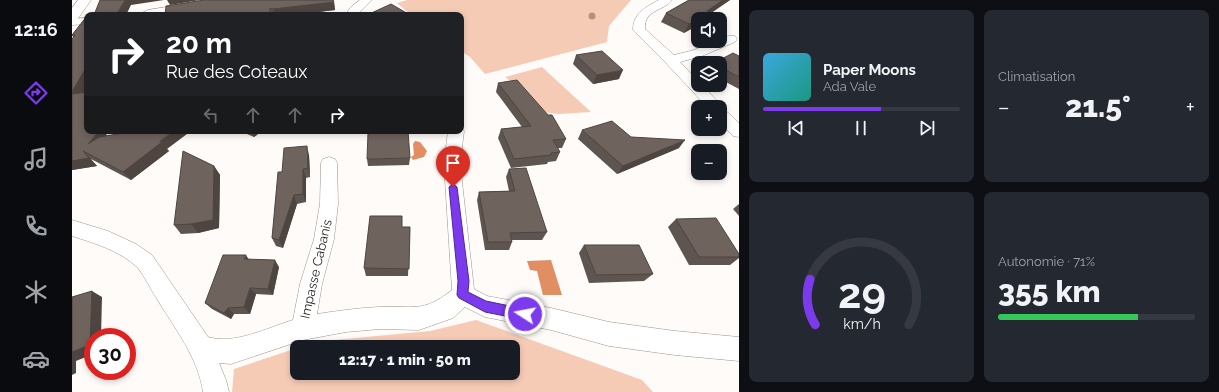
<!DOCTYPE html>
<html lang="fr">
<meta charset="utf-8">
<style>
:root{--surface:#171b24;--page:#242831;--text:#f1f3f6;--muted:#9ea1a6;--line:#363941;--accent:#7c3aed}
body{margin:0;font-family:Raleway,sans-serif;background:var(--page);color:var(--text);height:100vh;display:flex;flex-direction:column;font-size:15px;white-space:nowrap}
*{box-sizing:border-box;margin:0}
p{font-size:13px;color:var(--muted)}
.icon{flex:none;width:22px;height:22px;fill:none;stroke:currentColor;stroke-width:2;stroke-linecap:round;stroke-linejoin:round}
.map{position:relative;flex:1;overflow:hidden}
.sheet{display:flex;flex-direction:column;gap:10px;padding:10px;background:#0d0f14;width:480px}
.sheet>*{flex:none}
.top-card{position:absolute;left:12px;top:12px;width:380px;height:122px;border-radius:8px;box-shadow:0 2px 6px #0003;background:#202124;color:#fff;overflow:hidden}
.fabs{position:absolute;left:619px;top:12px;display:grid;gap:8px}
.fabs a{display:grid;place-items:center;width:36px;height:36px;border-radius:8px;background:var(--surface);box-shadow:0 2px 6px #0003;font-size:20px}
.speed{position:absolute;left:12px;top:328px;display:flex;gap:8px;font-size:20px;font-weight:700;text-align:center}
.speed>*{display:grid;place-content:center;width:52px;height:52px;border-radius:50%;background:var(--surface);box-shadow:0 2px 6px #0003;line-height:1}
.speed .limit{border:6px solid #d22;background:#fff;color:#111}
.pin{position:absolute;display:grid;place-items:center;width:34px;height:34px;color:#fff;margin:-41px -17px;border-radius:50% 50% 50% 0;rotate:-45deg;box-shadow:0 0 4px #0007}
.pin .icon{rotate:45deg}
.me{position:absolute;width:44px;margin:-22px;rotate:281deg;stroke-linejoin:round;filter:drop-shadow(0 0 3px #0008)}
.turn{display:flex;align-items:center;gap:14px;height:84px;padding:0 16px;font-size:18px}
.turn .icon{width:52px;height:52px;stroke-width:2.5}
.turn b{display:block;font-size:28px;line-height:34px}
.lanes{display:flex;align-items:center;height:38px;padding:0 16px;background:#0003;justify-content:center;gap:20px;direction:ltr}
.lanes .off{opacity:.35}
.big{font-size:30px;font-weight:800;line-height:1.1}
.sheet .card{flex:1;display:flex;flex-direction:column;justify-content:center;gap:6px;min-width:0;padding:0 14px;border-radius:8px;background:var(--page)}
.sheet .dial{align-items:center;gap:0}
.dial svg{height:104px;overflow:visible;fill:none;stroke:var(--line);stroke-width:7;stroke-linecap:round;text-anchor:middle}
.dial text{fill:var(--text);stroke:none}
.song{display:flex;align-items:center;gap:12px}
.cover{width:48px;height:48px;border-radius:6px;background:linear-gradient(135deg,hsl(200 70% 55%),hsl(170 70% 35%))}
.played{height:4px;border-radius:2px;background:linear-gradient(90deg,var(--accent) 60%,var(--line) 60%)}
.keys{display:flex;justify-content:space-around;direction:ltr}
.heat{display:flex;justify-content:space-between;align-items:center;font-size:22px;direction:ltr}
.charge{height:6px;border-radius:3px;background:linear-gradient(90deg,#34c759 71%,var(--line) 0)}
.sheet .tiles{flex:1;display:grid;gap:10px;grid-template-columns:repeat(2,1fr)}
.trip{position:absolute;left:218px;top:340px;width:230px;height:40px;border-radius:8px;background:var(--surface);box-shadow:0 2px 6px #0003;font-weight:800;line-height:40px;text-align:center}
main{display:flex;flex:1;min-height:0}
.tabs{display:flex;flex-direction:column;width:72px;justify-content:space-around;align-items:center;background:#090b0e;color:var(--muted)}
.tabs .icon{width:28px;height:28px}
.tabs .on{color:var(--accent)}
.tabs b{font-size:18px;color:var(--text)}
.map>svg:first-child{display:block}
</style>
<main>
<nav class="tabs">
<b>12:16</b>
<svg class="icon on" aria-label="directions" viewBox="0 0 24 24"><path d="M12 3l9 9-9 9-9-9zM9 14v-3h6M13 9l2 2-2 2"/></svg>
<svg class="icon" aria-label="music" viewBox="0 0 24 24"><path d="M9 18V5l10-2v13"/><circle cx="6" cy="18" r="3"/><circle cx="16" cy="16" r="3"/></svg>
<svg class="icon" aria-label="phone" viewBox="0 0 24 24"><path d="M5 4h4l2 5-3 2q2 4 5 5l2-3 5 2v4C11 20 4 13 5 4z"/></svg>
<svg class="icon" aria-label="climate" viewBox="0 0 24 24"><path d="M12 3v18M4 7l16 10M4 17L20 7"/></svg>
<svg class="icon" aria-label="car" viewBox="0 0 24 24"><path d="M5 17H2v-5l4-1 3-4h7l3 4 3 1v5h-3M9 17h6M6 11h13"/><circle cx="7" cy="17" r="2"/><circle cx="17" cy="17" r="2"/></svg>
</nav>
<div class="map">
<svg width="667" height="392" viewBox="0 0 667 392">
<rect width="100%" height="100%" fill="#fefbf9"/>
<path fill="#f6cbb6" d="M 335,0 L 559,0 L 537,26 L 535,42 L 413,74 L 398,57 L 389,51 L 389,15 L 339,15 L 325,3 Z
M 470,67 L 519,112 L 487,114 L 469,112 L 445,86 L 433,77 Z
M 404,320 L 570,380 L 581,392 L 160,392 L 162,369 L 225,348 L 225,373 L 441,373 L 441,347 L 227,347 L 240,342 L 358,331 Z"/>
<path fill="#e08e62" d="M 343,141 L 348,142 L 355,151 L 352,157 L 341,160 L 339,157 L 342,155 L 341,144 Z
M 479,260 L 490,295 L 471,295 L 465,271 L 458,270 L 455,261 Z"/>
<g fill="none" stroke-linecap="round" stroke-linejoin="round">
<g stroke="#9e918a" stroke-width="1">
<path id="minor" d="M 137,0 L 162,0 L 157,3 L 84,15 L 72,15 L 70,13 L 76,10 Z
M 288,0 L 300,0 L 285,15 L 273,15 L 279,7 Z
M 587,0 L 600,0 C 591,12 572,9 573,29 L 602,55 L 622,50 L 644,41 L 648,41 L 648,39 C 653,37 657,35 663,36 L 665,39 L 663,42 L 630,56 L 608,62 L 626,81 L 626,85 L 630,85 L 648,104 L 650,107 L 649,109 L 653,110 L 667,123 L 667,137 L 661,136 L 648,122 L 648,107 L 635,107 L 594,63 L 561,30 C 561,13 574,7 587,0 Z
M 15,18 L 15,24 L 0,25 L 0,19 Z
M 389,127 L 392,131 L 388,164 L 402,289 L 415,296 L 479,308 L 537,322 L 603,331 L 667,337 L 667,361 L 603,355 L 537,346 L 479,330 L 413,317 L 393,307 L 381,318 L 347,330 L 308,329 L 274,332 L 231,340 L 159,364 L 147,363 L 154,380 L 157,392 L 131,392 C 126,357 103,329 85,299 C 79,290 73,277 66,268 C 49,251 22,243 0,236 L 0,220 L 36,231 L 64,244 L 80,255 L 136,337 C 162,345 195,328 221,320 L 228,284 L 242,239 L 248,204 L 249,163 L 251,159 L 257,157 L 263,159 L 265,163 L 266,204 L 262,239 L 250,284 L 245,314 C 265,311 286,308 307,307 C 341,305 350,314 380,290 L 372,164 L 376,131 L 389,131 Z"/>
</g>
<g stroke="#9e918a" stroke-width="1">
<path id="secondary" d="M 6,0 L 19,0 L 5,20 L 0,21 L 0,8 Z"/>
</g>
<use href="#minor" fill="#fff" fill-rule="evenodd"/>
<use href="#secondary" fill="#fff" fill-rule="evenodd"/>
</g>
<circle fill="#ba9072" cx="520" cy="16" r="3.5"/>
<path fill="#5f5550" d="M 617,0 L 658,0 L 639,13 L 626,19 L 626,25 L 612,33 L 589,22 L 594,13 Z
M 262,2 L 263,10 L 222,15 L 93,15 Z
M 15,16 L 12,92 L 34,136 L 95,149 L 97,151 L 59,180 L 19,159 L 25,166 L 0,170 L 1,37 L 0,35 Z
M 504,55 L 547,79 L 521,84 L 501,64 Z
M 667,56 L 667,89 L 648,79 L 648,63 Z
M 426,83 L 494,139 L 490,148 L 486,148 L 488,152 L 484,161 L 476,162 L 475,164 L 439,168 L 426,138 L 429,129 L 450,127 L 424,92 Z
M 510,130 L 559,137 L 607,148 L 545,174 L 506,139 Z
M 168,131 L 190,131 L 182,137 Z
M 237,155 L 238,177 L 234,178 L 234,202 L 225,204 L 211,248 L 204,246 L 200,238 L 210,172 Z
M 338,158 L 337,165 L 296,166 L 295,159 Z
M 142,166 L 148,175 L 147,228 L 126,233 L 109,234 L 102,225 Z
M 437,169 L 475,232 L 470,240 L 440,240 L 440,242 L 437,250 L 413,250 L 405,200 L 407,192 L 437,191 L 434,177 Z
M 667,204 L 667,216 L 661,209 Z
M 604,219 L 667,254 L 667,258 L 658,265 L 617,265 L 596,227 Z
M 330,227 L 338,227 L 336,276 L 294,276 L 292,268 Z
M 512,245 L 581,274 L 572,281 L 517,283 L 507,253 Z
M 177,259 L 207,267 L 201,295 L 184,294 L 178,314 L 162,314 L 159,319 L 140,309 L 133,303 Z"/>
<path fill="#4e4541" d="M 53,0 L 92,0 L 59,5 L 54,15 L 44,15 Z
M 95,0 L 128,0 L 98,5 Z
M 651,0 L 658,0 L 639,13 L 635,19 L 626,19 L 635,11 Z
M 262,2 L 263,10 L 222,15 L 202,15 L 201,9 Z
M 626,19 L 626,25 L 612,33 L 617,24 Z
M 15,66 L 15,87 L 6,103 L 0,96 L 0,92 Z
M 551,70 L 547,79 L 521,84 L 525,75 Z
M 25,131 L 36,131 L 31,143 L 16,144 Z
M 102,131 L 119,131 L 95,149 L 97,151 L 59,180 L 51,172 L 88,141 Z
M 179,131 L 190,131 L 182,137 Z
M 613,140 L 607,148 L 545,174 L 551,166 Z
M 235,146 L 237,155 L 238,177 L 236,168 Z
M 11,151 L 25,166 L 0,170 L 0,161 Z
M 142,166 L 148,175 L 147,228 L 126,233 L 119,224 Z
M 231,169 L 234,178 L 234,202 L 231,194 Z
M 222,195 L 225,204 L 211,248 L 207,240 Z
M 174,255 L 179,263 L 172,259 Z
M 203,260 L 207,267 L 201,295 L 196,289 Z
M 178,288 L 184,294 L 178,314 L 172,307 Z
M 20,291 L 30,297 L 29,337 L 21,337 L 21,354 L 4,361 L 4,373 L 0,375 L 0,352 Z
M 156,308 L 162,314 L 159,319 L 152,313 Z"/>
<path fill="#6f635d" stroke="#4e4541" d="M 28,0 L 53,0 L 44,15 L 22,15 Z
M 132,0 L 261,0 L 262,2 L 201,9 L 198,8 L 198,15 L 93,15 L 94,6 Z
M 617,0 L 651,0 L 635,11 L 639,12 L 617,24 L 594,13 Z
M 319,4 L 338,15 L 295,15 Z
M 15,16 L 15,66 L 0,92 L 0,39 L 3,35 L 0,35 Z
M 530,51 L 551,70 L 525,75 L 504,55 Z
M 661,53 L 667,56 L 667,77 L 648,67 L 648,63 L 642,63 Z
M 445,80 L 476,115 L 480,115 L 494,139 L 481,140 L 488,152 L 479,153 L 479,155 L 442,159 L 429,129 L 459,126 L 426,83 Z
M 15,92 L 15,131 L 25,131 L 24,135 L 16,144 L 27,137 L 64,131 L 102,131 L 88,141 L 90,142 L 51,172 L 11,151 L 17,158 L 0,161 L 0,94 Z
M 540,121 L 559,137 L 613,140 L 551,166 L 510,130 Z
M 301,131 L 336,131 L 338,158 L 295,159 L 296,133 Z
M 235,146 L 236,168 L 231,169 L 231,194 L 222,195 L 207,240 L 200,238 L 206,172 L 210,172 L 212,148 Z
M 111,151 L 142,166 L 141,220 L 119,224 L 102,225 Z
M 454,168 L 475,232 L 438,233 L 440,242 L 416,242 L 407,192 L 443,191 L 437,169 Z
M 298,216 L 330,216 L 330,227 L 338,227 L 337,269 L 292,268 Z
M 644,218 L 667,254 L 667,257 L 627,257 L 604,219 Z
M 512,245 L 567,245 L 581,274 L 524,275 Z
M 151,255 L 174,255 L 172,259 L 203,260 L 196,289 L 178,288 L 172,307 L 156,308 L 152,313 L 133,303 Z
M 20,291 L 18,345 L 0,352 L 0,297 Z"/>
<path fill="#7c3aed" stroke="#51269a" d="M 381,184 L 385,187 L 397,281 L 396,292 L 414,301 L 457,310 L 458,314 L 457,318 L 453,320 L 413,312 L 387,298 L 385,295 L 386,281 L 377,187 Z"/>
<g text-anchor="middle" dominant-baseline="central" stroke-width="4" stroke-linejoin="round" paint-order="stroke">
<g font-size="13" fill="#221d1b" stroke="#fff">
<text transform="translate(244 269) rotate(-77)">Impasse Cabanis</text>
</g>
</g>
</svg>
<div class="fabs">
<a><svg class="icon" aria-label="sound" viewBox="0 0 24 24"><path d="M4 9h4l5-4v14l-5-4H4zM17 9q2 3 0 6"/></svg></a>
<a><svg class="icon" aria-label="layers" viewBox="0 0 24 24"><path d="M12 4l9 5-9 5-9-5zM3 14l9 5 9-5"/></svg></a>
<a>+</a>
<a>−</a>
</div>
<div class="speed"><div class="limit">30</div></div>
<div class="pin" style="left:381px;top:187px;background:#d93025"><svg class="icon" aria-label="arrive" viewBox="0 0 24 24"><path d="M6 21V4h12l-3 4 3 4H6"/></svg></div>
<svg class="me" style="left:453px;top:314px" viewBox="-20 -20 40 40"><circle r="17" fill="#7c3aed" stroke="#fff" stroke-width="3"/><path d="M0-11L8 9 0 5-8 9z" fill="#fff"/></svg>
<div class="trip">12:17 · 1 min · 50 m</div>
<div class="top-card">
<div class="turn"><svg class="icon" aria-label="right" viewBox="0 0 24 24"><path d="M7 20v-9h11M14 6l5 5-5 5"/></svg><div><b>20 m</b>Rue des Coteaux</div></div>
<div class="lanes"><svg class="icon off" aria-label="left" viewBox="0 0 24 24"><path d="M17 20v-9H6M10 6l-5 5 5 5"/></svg><svg class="icon off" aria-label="ahead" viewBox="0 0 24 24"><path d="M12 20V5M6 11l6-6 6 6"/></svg><svg class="icon off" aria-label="ahead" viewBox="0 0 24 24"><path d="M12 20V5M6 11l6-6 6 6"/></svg><svg class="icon" aria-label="right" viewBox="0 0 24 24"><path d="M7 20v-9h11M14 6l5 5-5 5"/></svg></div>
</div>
</div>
<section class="sheet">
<div class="tiles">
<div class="card">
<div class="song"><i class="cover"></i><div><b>Paper Moons</b><p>Ada Vale</p></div></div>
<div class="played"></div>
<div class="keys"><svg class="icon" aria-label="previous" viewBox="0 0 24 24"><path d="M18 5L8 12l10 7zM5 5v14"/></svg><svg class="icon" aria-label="pause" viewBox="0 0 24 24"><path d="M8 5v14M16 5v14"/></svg><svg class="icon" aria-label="next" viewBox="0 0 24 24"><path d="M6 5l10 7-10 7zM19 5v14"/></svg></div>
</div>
<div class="card"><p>Climatisation</p>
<div class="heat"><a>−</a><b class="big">21.5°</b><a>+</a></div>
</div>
<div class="card dial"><svg viewBox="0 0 100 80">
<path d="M14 69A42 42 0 1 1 86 69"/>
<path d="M14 69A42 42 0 0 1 10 34" stroke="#7c3aed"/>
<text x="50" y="56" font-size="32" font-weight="700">29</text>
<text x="50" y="72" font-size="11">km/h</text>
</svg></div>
<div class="card"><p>Autonomie · 71%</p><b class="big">355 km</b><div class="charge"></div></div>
</div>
</section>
</main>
